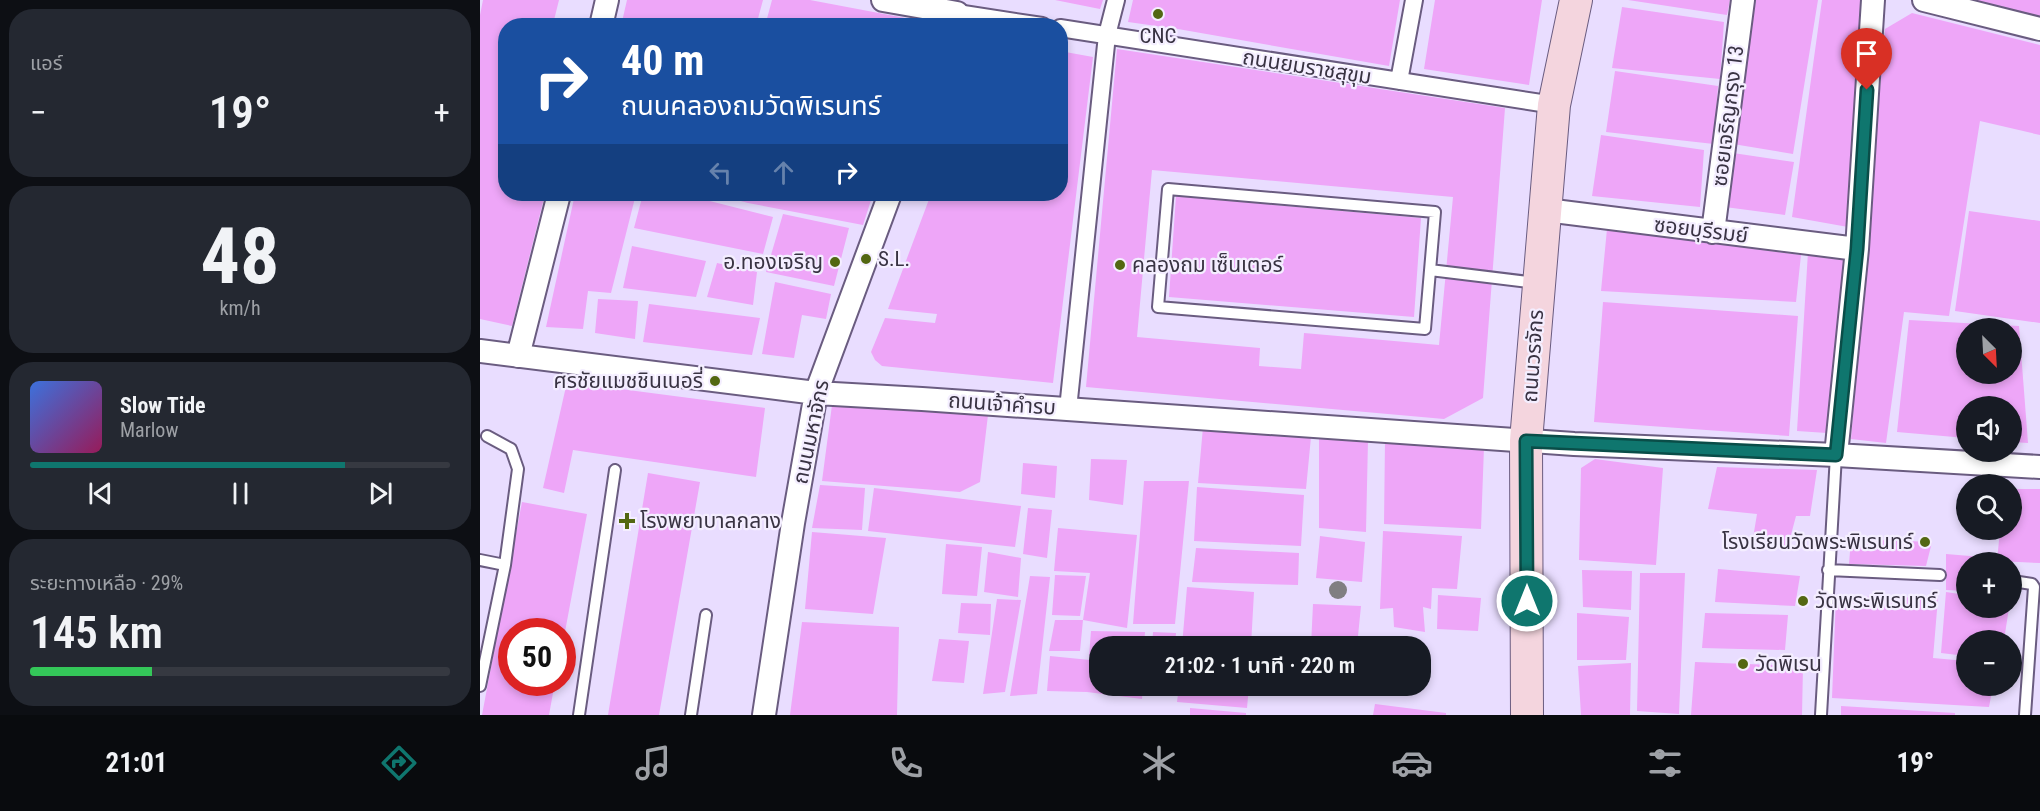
<!DOCTYPE html>
<html lang="th">
<meta charset="utf-8">
<style>
:root{--surface:#171b24;--page:#242831;--text:#f1f3f6;--muted:#9ea1a6;--line:#363941;--accent:#0f766e}
body{margin:0;font-family:"Roboto Condensed","Noto Sans Thai",sans-serif;background:var(--page);color:var(--text);height:100vh;display:flex;flex-direction:column;font-size:22px;white-space:nowrap}
*{box-sizing:border-box;margin:0}
p{font-size:20px;color:var(--muted)}
.icon{flex:none;width:33px;height:33px;fill:none;stroke:currentColor;stroke-width:2;stroke-linecap:round;stroke-linejoin:round}
.map{position:relative;flex:1;overflow:hidden}
.sheet{display:flex;flex-direction:column;gap:9px;padding:9px;background:#0d0f14;width:480px}
.sheet>*{flex:none}
.top-card{position:absolute;left:18px;top:18px;width:570px;height:183px;border-radius:24px;box-shadow:0 3px 9px #0003;background:#1a4fa0;color:#fff;overflow:hidden}
.needle{width:39px;rotate:156deg}
.controls{position:absolute;left:1476px;top:318px;display:grid;gap:12px}
.controls a{display:grid;place-items:center;width:66px;height:66px;border-radius:50%;background:var(--surface);box-shadow:0 3px 9px #0003;font-size:30px}
.speed{position:absolute;left:18px;top:618px;display:flex;gap:12px;font-size:30px;font-weight:700;text-align:center}
.speed>*{display:grid;place-content:center;width:78px;height:78px;border-radius:50%;background:var(--surface);box-shadow:0 3px 9px #0003;line-height:1}
.speed .limit{border:9px solid #d22;background:#fff;color:#111}
.pin{position:absolute;display:grid;place-items:center;width:51px;height:51px;color:#fff;margin:-62px -26px;border-radius:50% 50% 50% 0;rotate:-45deg;box-shadow:0 0 6px #0007}
.pin .icon{rotate:45deg}
.me{position:absolute;width:66px;margin:-33px;rotate:0deg;stroke-linejoin:round;filter:drop-shadow(0 0 4px #0008)}
.turn{display:flex;align-items:center;gap:21px;height:126px;padding:0 24px;font-size:27px}
.turn .icon{width:78px;height:78px;stroke-width:2.5}
.turn b{display:block;font-size:42px;line-height:51px}
.lanes{display:flex;align-items:center;height:57px;padding:0 24px;background:#0003;justify-content:center;gap:30px;direction:ltr}
.lanes .off{opacity:.35}
.big{font-size:45px;font-weight:600;line-height:1.1}
.sheet .widget{flex:1;display:flex;flex-direction:column;justify-content:center;gap:9px;min-width:0;padding:0 21px;border-radius:24px;background:var(--page)}
.sheet .dial{align-items:center;gap:0}
.dial b{font-size:78px;line-height:1}
.song{display:flex;align-items:center;gap:18px}
.cover{width:72px;height:72px;border-radius:9px;background:linear-gradient(135deg,hsl(220 70% 55%),hsl(330 70% 35%))}
.played{height:6px;border-radius:3px;background:linear-gradient(90deg,var(--accent) 75%,var(--line) 75%)}
.keys{display:flex;justify-content:space-around;direction:ltr}
.heat{display:flex;justify-content:space-between;align-items:center;font-size:33px;direction:ltr}
.charge{height:9px;border-radius:4px;background:linear-gradient(90deg,#34c759 29%,var(--line) 0)}
.trip{position:absolute;left:609px;top:636px;width:342px;height:60px;border-radius:24px;background:var(--surface);box-shadow:0 3px 9px #0003;font-weight:600;line-height:60px;text-align:center}
.dock{display:flex;height:96px;justify-content:space-around;align-items:center;background:#090b0e;color:var(--muted)}
.dock .icon{width:42px;height:42px}
.dock .current{color:var(--accent)}
.dock b{font-size:27px;color:var(--text)}
main{display:flex;flex:1;min-height:0}
.map>svg:first-child{display:block}
</style>
<main>
<section class="sheet">
<div class="widget"><p>แอร์</p>
<div class="heat"><a>−</a><b class="big">19°</b><a>+</a></div>
</div>
<div class="widget dial"><b>48</b><p>km/h</p></div>
<div class="widget">
<div class="song"><i class="cover"></i><div><b>Slow Tide</b><p>Marlow</p></div></div>
<div class="played"></div>
<div class="keys"><svg class="icon" aria-label="previous" viewBox="0 0 24 24"><path d="M18 5L8 12l10 7zM5 5v14"/></svg><svg class="icon" aria-label="pause" viewBox="0 0 24 24"><path d="M8 5v14M16 5v14"/></svg><svg class="icon" aria-label="next" viewBox="0 0 24 24"><path d="M6 5l10 7-10 7zM19 5v14"/></svg></div>
</div>
<div class="widget"><p>ระยะทางเหลือ · 29%</p><b class="big">145 km</b><div class="charge"></div></div>
</section>
<div class="map">
<svg width="1560" height="715" viewBox="0 0 1560 715">
<rect width="100%" height="100%" fill="#e9ddff"/>
<path fill="#eea6f8" fill-rule="evenodd" d="M 3,0 L 79,0 L 74,20 L 92,25 L 26,26 L 26,194 L 65,194 L 32,326 L 0,319 L 0,15 Z
M 147,0 L 283,0 L 276,26 L 141,26 Z
M 292,0 L 330,0 L 441,21 L 443,26 L 285,26 Z
M 575,0 L 623,0 L 620,9 Z
M 653,0 L 920,0 L 909,66 L 698,29 L 648,22 Z
M 955,0 L 1062,0 L 1049,85 L 944,69 Z
M 1148,0 L 1250,0 L 1247,15 Z
M 1276,0 L 1338,0 L 1313,154 L 1253,144 Z
M 1342,0 L 1389,0 L 1368,227 L 1312,217 Z
M 1489,0 L 1560,0 L 1560,18 Z
M 1142,7 L 1244,22 L 1240,79 L 1132,68 Z
M 1432,13 L 1560,45 L 1560,135 L 1500,121 L 1469,316 L 1424,312 L 1406,443 L 1371,439 L 1405,29 Z
M 637,49 L 1025,108 L 1003,398 L 964,419 L 606,387 ZM 672,170 L 973,197 L 959,345 L 824,333 L 821,369 L 779,366 L 780,348 L 657,337 Z
M 580,51 L 613,57 L 573,383 L 402,366 L 395,360 L 391,352 L 405,318 L 455,323 L 457,314 L 408,309 L 451,194 L 580,194 Z
M 1135,71 L 1238,86 L 1234,144 L 1126,132 Z
M 1121,135 L 1224,150 L 1220,207 L 1112,196 Z
M 1253,153 L 1314,162 L 1305,215 L 1245,207 Z
M 95,194 L 156,194 L 131,293 L 108,291 L 103,329 L 66,327 Z
M 163,194 L 202,194 L 293,217 L 283,254 L 154,228 Z
M 235,194 L 393,194 L 383,225 L 268,203 Z
M 696,196 L 941,218 L 934,317 L 689,297 Z
M 1489,211 L 1560,221 L 1560,323 L 1475,311 Z
M 303,214 L 369,228 L 354,286 L 286,272 Z
M 1127,229 L 1321,255 L 1316,302 L 1121,291 Z
M 152,246 L 226,261 L 216,297 L 143,288 Z
M 1328,252 L 1368,258 L 1347,433 L 1317,431 Z
M 237,263 L 277,272 L 273,305 L 227,297 Z
M 295,282 L 351,294 L 346,319 L 322,315 L 314,358 L 282,354 Z
M 118,299 L 158,301 L 155,339 L 115,333 Z
M 1123,302 L 1318,316 L 1309,436 L 1114,422 Z
M 169,304 L 280,318 L 272,355 L 163,342 Z
M 1429,320 L 1539,326 L 1548,443 L 1532,442 L 1532,406 L 1486,406 L 1486,438 L 1417,432 ZM 1486,328 L 1532,328 L 1532,374 L 1486,374 Z
M 87,382 L 285,408 L 276,477 L 93,450 L 84,493 L 63,488 Z
M 352,405 L 508,415 L 500,482 L 480,492 L 342,481 Z
M 723,427 L 831,437 L 826,489 L 718,483 Z
M 839,437 L 888,440 L 886,532 L 839,528 Z
M 905,440 L 1004,447 L 1001,529 L 904,524 Z
M 611,459 L 647,460 L 643,505 L 609,500 Z
M 1115,459 L 1183,468 L 1176,565 L 1099,560 L 1101,468 Z
M 543,463 L 577,466 L 575,498 L 541,494 Z
M 1237,467 L 1337,470 L 1330,516 L 1316,516 L 1308,546 L 1272,544 L 1277,514 L 1228,509 Z
M 168,473 L 220,482 L 179,715 L 128,715 Z
M 664,481 L 709,481 L 695,624 L 653,624 Z
M 340,485 L 385,488 L 382,530 L 332,528 Z
M 717,487 L 824,495 L 821,546 L 714,541 Z
M 394,488 L 541,506 L 535,547 L 388,531 Z
M 1532,489 L 1560,489 L 1560,563 L 1517,561 L 1520,530 L 1532,530 Z
M 42,502 L 107,514 L 84,637 L 82,632 L 32,632 L 32,682 L 75,682 L 69,715 L 2,715 Z
M 548,508 L 572,510 L 567,558 L 543,554 Z
M 578,528 L 657,535 L 647,628 L 603,620 L 610,573 L 574,571 Z
M 903,531 L 982,536 L 977,589 L 952,588 L 951,609 L 943,607 L 945,632 L 914,627 L 913,608 L 900,609 Z
M 332,532 L 406,538 L 393,614 L 325,609 Z
M 840,536 L 885,542 L 882,582 L 836,578 Z
M 1371,539 L 1452,542 L 1446,566 L 1369,564 Z
M 466,544 L 502,547 L 497,596 L 462,594 Z
M 716,548 L 819,553 L 818,585 L 712,582 Z
M 508,552 L 541,558 L 538,597 L 504,592 Z
M 1466,554 L 1514,558 L 1513,562 L 1486,562 L 1486,591 L 1466,590 Z
M 1238,569 L 1320,576 L 1315,606 L 1235,602 Z
M 1102,570 L 1152,571 L 1151,610 L 1103,607 Z
M 1160,573 L 1205,573 L 1199,714 L 1157,711 Z
M 575,575 L 606,576 L 600,616 L 572,615 Z
M 550,576 L 570,577 L 557,694 L 530,696 Z
M 707,587 L 774,592 L 771,646 L 702,646 Z
M 1466,592 L 1486,595 L 1486,608 L 1529,608 L 1524,640 L 1486,640 L 1486,656 L 1461,653 Z
M 958,595 L 1001,598 L 998,631 L 957,629 Z
M 1356,596 L 1458,598 L 1453,658 L 1486,661 L 1486,686 L 1513,686 L 1509,707 L 1352,698 Z
M 517,599 L 541,600 L 525,692 L 503,694 Z
M 481,603 L 511,604 L 510,635 L 478,633 Z
M 833,604 L 881,606 L 877,646 L 831,646 Z
M 1097,613 L 1149,617 L 1146,660 L 1097,660 Z
M 1225,613 L 1308,615 L 1305,650 L 1222,648 Z
M 575,620 L 603,620 L 600,651 L 569,651 Z
M 322,622 L 419,627 L 417,715 L 310,715 Z
M 611,631 L 665,632 L 664,646 L 620,646 L 620,656 L 609,656 Z
M 673,632 L 696,633 L 695,646 L 672,646 Z
M 459,639 L 489,641 L 484,683 L 452,681 Z
M 570,656 L 620,661 L 620,686 L 663,686 L 662,699 L 607,692 L 567,691 Z
M 1215,662 L 1323,666 L 1322,715 L 1211,715 Z
M 1151,663 L 1150,715 L 1101,715 L 1098,666 Z
M 699,686 L 769,686 L 767,708 L 697,702 Z
M 895,704 L 966,713 L 966,715 L 893,715 Z
M 1361,706 L 1475,713 L 1475,715 L 1361,715 Z
M 710,708 L 766,713 L 766,715 L 710,715 Z"/>
<g fill="none" stroke-linecap="round" stroke-linejoin="round">
<g stroke="#6a5c80" stroke-width="14">
<path id="service" d="M 688,189 L 955,212 L 945,329 L 678,307 Z
M 950,270 L 1057,283
M 0,560 L 25,565
M 1348,570 L 1460,575
M 1539,582 L 1552,584 L 1554,587 L 1545,715
M 0,686 L 25,565 L 38,469 L 31,449 L 7,436
M 99,715 L 135,470
M 211,715 L 226,615
M 1341,715 L 1356,455"/>
</g>
<g stroke="#6a5c80" stroke-width="20">
<path id="pedestrian" d="M 477,13 L 562,26
M 580,28 L 1074,105
M 919,81 L 934,0
M 588,409 L 627,35 L 636,0"/>
</g>
<g stroke="#6a5c80" stroke-width="26">
<path id="minor" d="M 403,0 L 477,13
M 1444,0 L 1560,29
M 121,26 L 127,0
M 1066,210 L 1377,249
M 1233,232 L 1263,0
M 0,351 L 336,393 L 442,399 L 1094,444 L 1356,455 L 1560,467
M 38,356 L 79,194
M 1356,455 L 1377,249 L 1393,0
M 284,715 L 313,523 L 336,393 L 410,194"/>
</g>
<g stroke="#6a5c80" stroke-width="34">
<path id="secondary" d="M 1047,715 L 1046,441 L 1074,105 L 1096,0"/>
</g>
<use href="#service" stroke="#fff" stroke-width="10"/>
<use href="#pedestrian" stroke="#fff" stroke-width="16"/>
<use href="#minor" stroke="#fff" stroke-width="22"/>
<use href="#secondary" stroke="#f4d5de" stroke-width="32"/>
</g>
<circle fill="#807e81" cx="858" cy="590" r="9"/>
<g fill="none" stroke-linecap="round" stroke-linejoin="round">
<g stroke="#0a4d48" stroke-width="15">
<path id="route" d="M 1047,601 L 1046,441 L 1356,455 L 1377,249 L 1387,90"/>
</g>
<use href="#route" stroke="#0f766e" stroke-width="10"/>
</g>
<g fill="#536712" stroke="#f4eeff" stroke-width="2">
<circle cx="678" cy="14" r="6"/>
<circle cx="386" cy="259" r="6"/>
<circle cx="355" cy="262" r="6"/>
<circle cx="640" cy="265" r="6"/>
<circle cx="235" cy="381" r="6"/>
<path d="M144 512h6v6h6v6h-6v6h-6v-6h-6v-6h6z"/>
<circle cx="1445" cy="542" r="6"/>
<circle cx="1323" cy="601" r="6"/>
<circle cx="1263" cy="664" r="6"/>
</g>
<g text-anchor="middle" dominant-baseline="central" stroke-width="4.5" stroke-linejoin="round" paint-order="stroke">
<g font-size="21" fill="#393343" stroke="#f4eeff" text-anchor="start">
<text x="678" y="36" text-anchor="middle">CNC</text>
<text x="398" y="259">S.L.</text>
<text x="343" y="262" text-anchor="end">อ.ทองเจริญ</text>
<text x="652" y="265">คลองถม เซ็นเตอร์</text>
<text x="223" y="381" text-anchor="end">ศรชัยแมชชินเนอรี่</text>
<text x="160" y="521">โรงพยาบาลกลาง</text>
<text x="1433" y="542" text-anchor="end">โรงเรียนวัดพระพิเรนทร์</text>
<text x="1335" y="601">วัดพระพิเรนทร์</text>
<text x="1275" y="664">วัดพิเรน</text>
</g>
<g font-size="21" fill="#393343" stroke="#f4eeff">
<text transform="translate(827 67) rotate(9)">ถนนยมราชสุขุม</text>
<text transform="translate(1248 116) rotate(-83)">ซอยเจริญกรุง 13</text>
<text transform="translate(1221 230) rotate(7)">ซอยบุรีรมย์</text>
<text transform="translate(1053 356) rotate(-86)">ถนนวรจักร</text>
<text transform="translate(522 404) rotate(4)">ถนนเจ้าคำรบ</text>
<text transform="translate(331 432) rotate(-78)">ถนนมหาจักร</text>
</g>
</g>
</svg>
<div class="controls">
<a><svg class="needle" viewBox="-14 -14 28 28"><path d="M0-13l5 13h-10z" fill="#e53935"/><path d="M0 13l5-13h-10z" fill="#9ea1a6"/></svg></a>
<a><svg class="icon" aria-label="sound" viewBox="0 0 24 24"><path d="M4 9h4l5-4v14l-5-4H4zM17 9q2 3 0 6"/></svg></a>
<a><svg class="icon" aria-label="search" viewBox="0 0 24 24"><circle cx="10" cy="10" r="6"/><path d="M15 15l6 6"/></svg></a>
<a>+</a>
<a>−</a>
</div>
<div class="speed"><div class="limit">50</div></div>
<div class="pin" style="left:1387px;top:90px;background:#d93025"><svg class="icon" aria-label="arrive" viewBox="0 0 24 24"><path d="M6 21V4h12l-3 4 3 4H6"/></svg></div>
<svg class="me" style="left:1047px;top:601px" viewBox="-20 -20 40 40"><circle r="17" fill="#0f766e" stroke="#fff" stroke-width="3"/><path d="M0-11L8 9 0 5-8 9z" fill="#fff"/></svg>
<div class="trip">21:02 · 1 นาที · 220 m</div>
<div class="top-card">
<div class="turn"><svg class="icon" aria-label="right" viewBox="0 0 24 24"><path d="M7 20v-9h11M14 6l5 5-5 5"/></svg><div><b>40 m</b>ถนนคลองถมวัดพิเรนทร์</div></div>
<div class="lanes"><svg class="icon off" aria-label="left" viewBox="0 0 24 24"><path d="M17 20v-9H6M10 6l-5 5 5 5"/></svg><svg class="icon off" aria-label="ahead" viewBox="0 0 24 24"><path d="M12 20V5M6 11l6-6 6 6"/></svg><svg class="icon" aria-label="right" viewBox="0 0 24 24"><path d="M7 20v-9h11M14 6l5 5-5 5"/></svg></div>
</div>
</div>
</main>
<nav class="dock">
<b>21:01</b>
<svg class="icon current" aria-label="directions" viewBox="0 0 24 24"><path d="M12 3l9 9-9 9-9-9zM9 14v-3h6M13 9l2 2-2 2"/></svg>
<svg class="icon" aria-label="music" viewBox="0 0 24 24"><path d="M9 18V5l10-2v13"/><circle cx="6" cy="18" r="3"/><circle cx="16" cy="16" r="3"/></svg>
<svg class="icon" aria-label="phone" viewBox="0 0 24 24"><path d="M5 4h4l2 5-3 2q2 4 5 5l2-3 5 2v4C11 20 4 13 5 4z"/></svg>
<svg class="icon" aria-label="climate" viewBox="0 0 24 24"><path d="M12 3v18M4 7l16 10M4 17L20 7"/></svg>
<svg class="icon" aria-label="car" viewBox="0 0 24 24"><path d="M5 17H2v-5l4-1 3-4h7l3 4 3 1v5h-3M9 17h6M6 11h13"/><circle cx="7" cy="17" r="2"/><circle cx="17" cy="17" r="2"/></svg>
<svg class="icon" aria-label="filters" viewBox="0 0 24 24"><path d="M4 7h16M4 17h16"/><circle cx="9" cy="7" r="2"/><circle cx="15" cy="17" r="2"/></svg>
<b>19°</b>
</nav>
